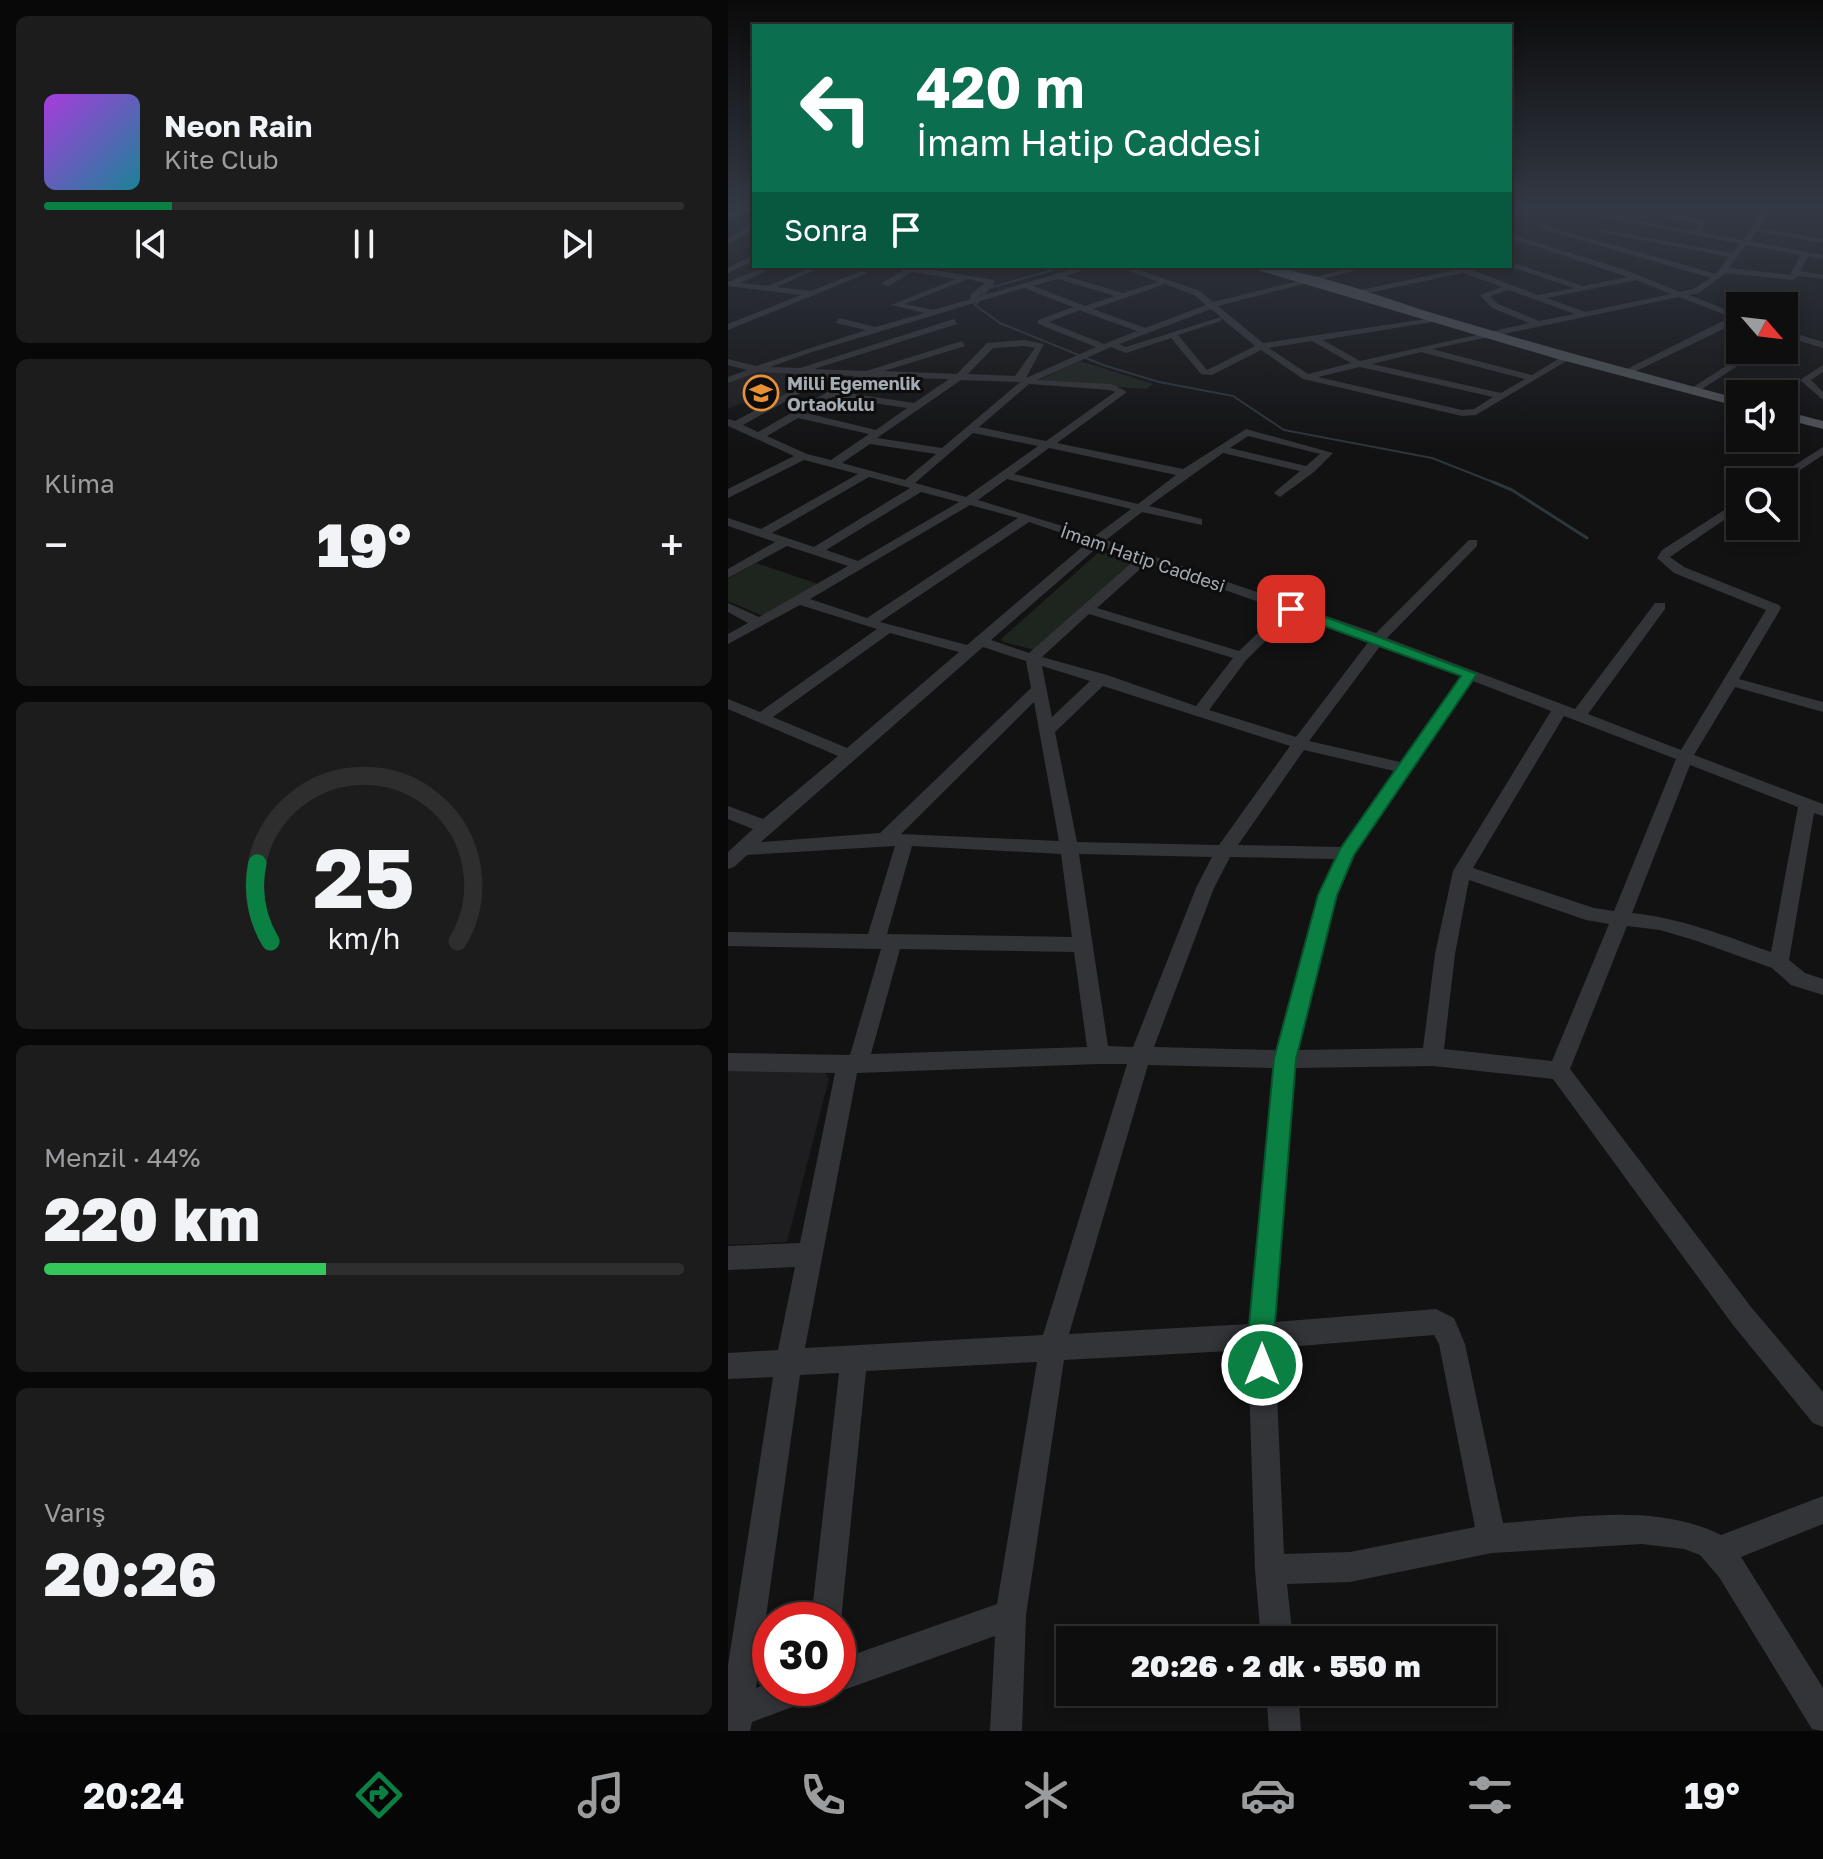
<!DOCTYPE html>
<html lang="tr">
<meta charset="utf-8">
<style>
:root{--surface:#0e0e0e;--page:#1c1c1c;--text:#f1f3f6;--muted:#9b9c9e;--line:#2e2e2e;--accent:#0b8043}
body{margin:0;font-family:"Golos Text",sans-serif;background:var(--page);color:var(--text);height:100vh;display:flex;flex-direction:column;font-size:30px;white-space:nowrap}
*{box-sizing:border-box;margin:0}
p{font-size:26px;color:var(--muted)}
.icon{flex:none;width:44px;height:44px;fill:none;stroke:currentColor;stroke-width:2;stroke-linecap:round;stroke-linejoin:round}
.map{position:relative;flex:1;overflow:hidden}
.drawer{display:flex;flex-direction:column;gap:16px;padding:16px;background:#080808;width:728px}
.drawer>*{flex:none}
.hud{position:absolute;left:24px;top:24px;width:760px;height:244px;border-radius:0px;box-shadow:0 4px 12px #0003,0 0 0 2px var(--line);background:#0b6e4f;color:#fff;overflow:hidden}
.needle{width:52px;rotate:118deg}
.buttons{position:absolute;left:998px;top:292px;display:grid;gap:16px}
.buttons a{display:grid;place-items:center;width:72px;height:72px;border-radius:0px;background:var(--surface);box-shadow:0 4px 12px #0003,0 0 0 2px var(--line);font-size:40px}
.speed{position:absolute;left:24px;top:1602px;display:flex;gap:16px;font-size:40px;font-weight:700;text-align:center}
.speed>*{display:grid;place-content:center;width:104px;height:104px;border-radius:50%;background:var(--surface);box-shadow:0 4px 12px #0003,0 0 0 2px var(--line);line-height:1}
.speed .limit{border:12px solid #d22;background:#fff;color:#111}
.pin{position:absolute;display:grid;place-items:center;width:68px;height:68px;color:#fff;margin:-34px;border-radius:16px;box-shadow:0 4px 12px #0006}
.me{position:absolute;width:88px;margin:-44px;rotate:0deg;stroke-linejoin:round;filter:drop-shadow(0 0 6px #0008)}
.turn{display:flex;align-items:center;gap:28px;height:168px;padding:0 32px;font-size:36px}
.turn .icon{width:104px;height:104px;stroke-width:2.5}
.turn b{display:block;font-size:56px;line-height:68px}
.then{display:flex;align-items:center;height:76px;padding:0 32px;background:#0003;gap:16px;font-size:30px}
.big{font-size:60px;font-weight:800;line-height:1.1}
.drawer .tile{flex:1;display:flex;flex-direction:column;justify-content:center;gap:12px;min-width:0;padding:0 28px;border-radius:12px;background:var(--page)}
.drawer .dial{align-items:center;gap:0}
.dial svg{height:208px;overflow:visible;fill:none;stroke:var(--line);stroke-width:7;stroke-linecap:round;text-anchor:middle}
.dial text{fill:var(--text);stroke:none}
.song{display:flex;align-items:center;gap:24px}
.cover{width:96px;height:96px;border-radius:12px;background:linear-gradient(135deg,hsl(280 70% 55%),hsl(190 70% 35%))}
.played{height:8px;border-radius:4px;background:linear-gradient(90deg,var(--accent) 20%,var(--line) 20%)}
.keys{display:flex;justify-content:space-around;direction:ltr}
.heat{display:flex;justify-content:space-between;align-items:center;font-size:44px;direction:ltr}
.charge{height:12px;border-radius:6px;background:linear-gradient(90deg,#34c759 44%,var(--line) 0)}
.trip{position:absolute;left:328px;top:1626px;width:440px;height:80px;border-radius:0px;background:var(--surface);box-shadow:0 4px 12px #0003,0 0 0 2px var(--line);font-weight:800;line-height:80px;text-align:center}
.tab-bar{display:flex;height:128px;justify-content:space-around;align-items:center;background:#060606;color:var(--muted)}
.tab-bar .icon{width:56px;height:56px}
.tab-bar .selected{color:var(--accent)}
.tab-bar b{font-size:36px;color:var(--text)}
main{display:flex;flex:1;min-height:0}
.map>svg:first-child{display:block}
</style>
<main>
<section class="drawer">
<div class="tile">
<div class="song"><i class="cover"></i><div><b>Neon Rain</b><p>Kite Club</p></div></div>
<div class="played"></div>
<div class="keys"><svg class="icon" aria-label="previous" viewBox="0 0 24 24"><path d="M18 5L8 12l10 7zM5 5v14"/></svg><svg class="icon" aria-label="pause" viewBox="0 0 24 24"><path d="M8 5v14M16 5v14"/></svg><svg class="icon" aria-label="next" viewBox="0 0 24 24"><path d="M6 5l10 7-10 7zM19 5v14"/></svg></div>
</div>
<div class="tile"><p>Klima</p>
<div class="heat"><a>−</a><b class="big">19°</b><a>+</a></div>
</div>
<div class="tile dial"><svg viewBox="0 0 100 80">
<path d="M14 69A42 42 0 1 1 86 69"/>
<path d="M14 69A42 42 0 0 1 9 39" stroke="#0b8043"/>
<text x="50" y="56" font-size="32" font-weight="700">25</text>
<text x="50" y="72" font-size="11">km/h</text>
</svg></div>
<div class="tile"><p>Menzil · 44%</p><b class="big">220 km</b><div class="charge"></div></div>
<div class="tile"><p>Varış</p><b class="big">20:26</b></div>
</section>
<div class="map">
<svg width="1095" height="1731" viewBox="0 0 1095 1731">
<rect width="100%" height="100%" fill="#121213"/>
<path fill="#1e1e20" d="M 24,371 L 99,374 L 36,408 L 13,403 L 0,409 L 0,382 Z
M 0,1069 L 96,1070 L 101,1079 L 59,1242 L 0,1245 Z"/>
<path fill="#1e251e" d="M 352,361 L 425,384 L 419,389 L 309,381 Z
M 372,551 L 405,563 L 307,650 L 275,642 L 273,639 Z
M 28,563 L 90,584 L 35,616 L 0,601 L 0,579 Z"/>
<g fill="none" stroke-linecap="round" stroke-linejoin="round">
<path stroke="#2c363b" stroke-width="2" d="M 339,266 L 261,288 L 247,305 L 272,323 L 375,365 L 431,382 L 505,396 L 556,430 L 704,458 L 770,484"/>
<path stroke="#2c363b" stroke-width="3" d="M 765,482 L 784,490 L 859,538"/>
<path fill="#333438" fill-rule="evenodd" d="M 21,208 L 26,208 L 26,210 L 0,220 L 0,216 Z
M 832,208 L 967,231 L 972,223 L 895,208 L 979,221 L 973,232 L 1015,240 L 1039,208 L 1045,208 L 1031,228 L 1095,239 L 1095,243 L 1028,231 L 1021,241 L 1095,255 L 1095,259 L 1080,256 L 1072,271 L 1095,275 L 1095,279 L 1070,276 L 1065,280 L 998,273 L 971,293 L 961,295 L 1012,315 L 1012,321 L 898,376 L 895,375 L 895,371 L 1003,317 L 951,297 L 704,349 L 804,375 L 837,355 L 845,357 L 748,415 L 734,416 L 575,379 L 533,350 L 484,375 L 473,374 L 443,338 L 398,353 L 383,347 L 309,380 L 384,384 L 399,392 L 329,443 L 455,469 L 518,429 L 605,453 L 586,472 L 552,497 L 546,493 L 548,491 L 572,471 L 495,453 L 421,506 L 474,519 L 474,525 L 414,512 L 378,540 L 648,633 L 741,540 L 749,540 L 749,546 L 659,638 L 847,709 L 927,603 L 937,603 L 937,609 L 860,714 L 953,750 L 1038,610 L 946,573 L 929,558 L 934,550 L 1012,500 L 1012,509 L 942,557 L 956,567 L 1051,605 L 1053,608 L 1011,679 L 1095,702 L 1095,712 L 1007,687 L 966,755 L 1095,804 L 1095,816 L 1086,813 L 1061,960 L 1077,973 L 1095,979 L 1095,995 L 1063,985 L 1044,968 L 969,941 L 932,930 L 899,926 L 842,1069 L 1023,1307 L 1095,1392 L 1095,1427 L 1085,1423 L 1005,1325 L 825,1079 L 705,1066 L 567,1068 L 547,1322 L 708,1309 L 726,1318 L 737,1344 L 775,1523 C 848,1518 926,1502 993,1535 L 1095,1496 L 1095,1524 L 1013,1557 L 1095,1688 L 1095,1731 L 1084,1729 L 991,1577 L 972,1555 L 956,1549 L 914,1544 L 764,1553 L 622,1582 L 559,1584 L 565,1640 L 533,1640 L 527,1570 L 520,1350 L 336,1360 L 298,1615 L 294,1731 L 262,1731 L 267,1636 L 110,1692 L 101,1688 L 110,1688 L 110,1660 L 269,1604 L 309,1362 L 138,1371 L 113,1620 L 110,1628 L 110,1620 L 83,1620 L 111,1373 L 72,1375 L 28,1688 L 42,1683 L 42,1688 L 91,1688 L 86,1699 L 24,1722 L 22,1731 L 0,1731 L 0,1665 L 45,1377 L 0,1379 L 0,1353 L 50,1350 L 67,1267 L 0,1270 L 0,1246 L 72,1243 L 107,1073 L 0,1071 L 0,1053 L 122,1055 L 153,949 L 0,946 L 0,932 L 140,934 L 167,846 L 19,855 L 6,867 L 0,869 L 0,852 L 25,829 L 0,819 L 0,806 L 35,819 L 110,756 L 0,709 L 0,699 L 32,712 L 149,629 L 72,605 L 0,644 L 0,634 L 20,623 L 0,612 L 0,603 L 31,617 L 120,566 L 59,546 L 0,578 L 0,569 L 47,542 L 0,526 L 0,518 L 33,529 L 130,474 L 76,460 L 0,498 L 0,489 L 66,456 L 0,426 L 0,419 L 7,421 L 93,375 L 30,372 L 0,383 L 0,377 L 19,370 L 0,365 L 0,359 L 28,366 L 138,330 L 108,323 L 111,318 L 147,327 L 197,313 L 163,305 L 228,279 L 184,272 L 160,286 L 153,284 L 182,266 L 266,280 L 266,284 L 250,297 L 355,266 L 367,266 L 338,276 L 395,293 L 430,282 L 389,266 L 400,266 L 472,291 L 485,302 L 631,266 L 644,266 L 490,306 L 535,343 L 712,317 L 716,320 L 595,340 L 632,361 L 801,323 L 764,308 L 752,295 L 774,287 L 735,273 L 626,296 L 623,292 L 727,270 L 720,266 L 739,268 L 810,295 L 846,288 L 780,266 L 782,262 L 855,286 L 900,277 L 782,238 L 782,234 L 900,271 L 952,292 L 965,289 L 983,278 L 811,228 L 811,224 L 988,274 L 1001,257 L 872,232 L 876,230 L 1004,253 L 1012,244 ZM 1018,245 L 1073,255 L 1062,275 L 1001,268 ZM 240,279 L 257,283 L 242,295 L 243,299 L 205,310 L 177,304 ZM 330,279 L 387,296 L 357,306 L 305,286 ZM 908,280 L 943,294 L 857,312 L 819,298 ZM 437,284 L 466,295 L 478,305 L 417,328 L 365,309 ZM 296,288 L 345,307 L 310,320 L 310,324 L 368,347 L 298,378 L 316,344 L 296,340 L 259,343 L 229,374 L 156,371 L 237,346 L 234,341 L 138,371 L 86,369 L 229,324 L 226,319 L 72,368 L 42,367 L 81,353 ZM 781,290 L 847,314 L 811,321 L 770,304 L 762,296 ZM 483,309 L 493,317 L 398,347 L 391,344 ZM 352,310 L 353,311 L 409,331 L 376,344 L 321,322 ZM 493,318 L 527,346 L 479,370 L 450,335 L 493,321 ZM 584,341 L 623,363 L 580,374 L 541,348 ZM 296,346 L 307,348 L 287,376 L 240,374 L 265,348 ZM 693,352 L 797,379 L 773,393 L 644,364 ZM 632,367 L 765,397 L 746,409 L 734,410 L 590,377 ZM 105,375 L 127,376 L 30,432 L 15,425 ZM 140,377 L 221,379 L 186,403 L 113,392 ZM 233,380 L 292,382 L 214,448 L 149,438 ZM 301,384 L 382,390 L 387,392 L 318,441 L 251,427 ZM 105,397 L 179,408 L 148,430 L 78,413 ZM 70,418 L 141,434 L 103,460 L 79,454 L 39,436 ZM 245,433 L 310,446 L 238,497 L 187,483 ZM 520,436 L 592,454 L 578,466 L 502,448 ZM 142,444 L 208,454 L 177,480 L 114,463 ZM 321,448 L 448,475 L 410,504 L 286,474 ZM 141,477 L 182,488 L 86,547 L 44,533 ZM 279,479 L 403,509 L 367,536 L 250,500 ZM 193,492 L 231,502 L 130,561 L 98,550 ZM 242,505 L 290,518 L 139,618 L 82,599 ZM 301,522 L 360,542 L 239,645 L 152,622 ZM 371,546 L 408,559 L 301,653 L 263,640 ZM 419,563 L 554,610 L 511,651 L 369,608 ZM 361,614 L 505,658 L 468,706 L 379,675 L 314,657 ZM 566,614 L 641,641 L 568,737 L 481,710 L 519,659 ZM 162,633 L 231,652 L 119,748 L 45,717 ZM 653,645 L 733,676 L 672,762 L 581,741 ZM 255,647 L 298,661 L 303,688 L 152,833 L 33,842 ZM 314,666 L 362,681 L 324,717 ZM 745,681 L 823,711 L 725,871 L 707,954 L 695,1048 L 570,1050 L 609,895 L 626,854 ZM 375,686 L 562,746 L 491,845 L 349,842 L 327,732 ZM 306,702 L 331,841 L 173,834 ZM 836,716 L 948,759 L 886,911 L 866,908 L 745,868 ZM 576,750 L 666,771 L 613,847 L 510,845 ZM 962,765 L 1070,807 L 1043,952 C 997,936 953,918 904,913 ZM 184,846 L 333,854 L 344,937 L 159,934 ZM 351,854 L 484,857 L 468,888 L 405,1047 L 380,1046 ZM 502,857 L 606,859 L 591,895 L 549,1050 L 426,1047 L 486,888 ZM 741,880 L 858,920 L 881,924 L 824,1061 L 716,1049 L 727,954 ZM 172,949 L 346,952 L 359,1047 L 143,1054 ZM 371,1064 L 399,1064 L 315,1335 L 77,1348 L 129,1073 ZM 420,1065 L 546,1068 L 521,1324 L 341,1334 ZM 706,1335 L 711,1344 L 747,1527 L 622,1552 L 556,1554 L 547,1348 Z
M 1088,208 L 1095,208 L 1095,210 L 1089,209 Z
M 23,224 L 26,224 L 26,229 L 0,244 L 0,239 Z
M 23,256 L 26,256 L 26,261 L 0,273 L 0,268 Z
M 39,266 L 50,266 L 12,283 L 40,286 L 86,266 L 97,266 L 48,287 L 83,291 L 133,271 L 140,273 L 0,330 L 0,324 L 73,295 L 0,286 L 0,282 Z
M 567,266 L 578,266 L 559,276 L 552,274 Z
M 1056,330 L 1095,342 L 1095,348 L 1056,336 Z
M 1023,350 L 1034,350 L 968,393 L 959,391 Z
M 1095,365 L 1095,372 L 1083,380 L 1095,392 L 1095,400 L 1072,380 Z
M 1095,447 L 1095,455 L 1054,482 L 1040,482 Z
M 538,1692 L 570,1692 L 573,1731 L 541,1731 Z"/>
<path fill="#4f5257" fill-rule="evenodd" d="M 516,266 C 578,266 651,297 711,315 C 811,345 911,372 1012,399 L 1012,407 L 826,358 Z
M 1056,411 L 1095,421 L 1095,429 L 1056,419 Z"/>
<path fill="#5f6368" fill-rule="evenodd" d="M 8,208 L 23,208 L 0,217 L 0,210 Z"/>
</g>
<linearGradient id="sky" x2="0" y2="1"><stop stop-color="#0a0a0a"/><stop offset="0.46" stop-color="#333944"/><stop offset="1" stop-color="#333944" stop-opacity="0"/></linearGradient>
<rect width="1095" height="450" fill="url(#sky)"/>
<path fill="#0b8043" stroke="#07532c" stroke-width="2" d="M 563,604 L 749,674 L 626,855 L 609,895 L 568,1059 L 546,1336 L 548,1365 L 544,1374 L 534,1378 L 525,1374 L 521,1365 L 520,1336 L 546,1059 L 590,895 L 612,849 L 733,676 L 558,612 L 558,606 Z"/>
<defs>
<g id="school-ring" transform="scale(1.8)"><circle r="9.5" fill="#0d0d0e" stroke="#e79035" stroke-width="1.5"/><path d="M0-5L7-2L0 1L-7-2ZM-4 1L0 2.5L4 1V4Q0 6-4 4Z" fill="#e79035"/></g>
</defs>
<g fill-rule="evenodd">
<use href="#school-ring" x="33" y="393"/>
</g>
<g text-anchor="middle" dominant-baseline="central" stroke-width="6" stroke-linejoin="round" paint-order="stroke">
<g font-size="18" font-weight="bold" fill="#a4abb3" stroke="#0d0d0e" text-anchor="start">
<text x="59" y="383">Milli Egemenlik<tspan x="59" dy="21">Ortaokulu</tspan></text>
</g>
<g font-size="18" fill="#a4abb3" stroke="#0d0d0e">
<text transform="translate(415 558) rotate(19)">İmam Hatip Caddesi</text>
</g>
</g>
</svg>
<div class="buttons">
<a><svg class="needle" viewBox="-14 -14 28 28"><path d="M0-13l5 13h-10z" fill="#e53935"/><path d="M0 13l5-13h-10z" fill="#9b9c9e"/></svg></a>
<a><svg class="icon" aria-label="sound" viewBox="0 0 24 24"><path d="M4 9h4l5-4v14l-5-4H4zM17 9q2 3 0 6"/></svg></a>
<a><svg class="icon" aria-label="search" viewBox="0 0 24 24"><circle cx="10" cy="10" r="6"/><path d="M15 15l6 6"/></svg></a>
</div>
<div class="speed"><div class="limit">30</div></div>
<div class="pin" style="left:563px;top:609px;background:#d93025"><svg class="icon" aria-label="arrive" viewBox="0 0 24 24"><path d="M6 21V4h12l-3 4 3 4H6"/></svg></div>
<svg class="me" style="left:534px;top:1365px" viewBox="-20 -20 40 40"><circle r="17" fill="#0b8043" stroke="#fff" stroke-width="3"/><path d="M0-11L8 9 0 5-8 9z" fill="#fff"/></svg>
<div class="trip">20:26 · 2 dk · 550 m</div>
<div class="hud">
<div class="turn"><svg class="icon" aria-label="left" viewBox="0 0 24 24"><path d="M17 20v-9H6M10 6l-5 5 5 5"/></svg><div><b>420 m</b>İmam Hatip Caddesi</div></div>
<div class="then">Sonra<svg class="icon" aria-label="arrive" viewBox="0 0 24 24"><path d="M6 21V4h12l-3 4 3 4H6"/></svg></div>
</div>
</div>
</main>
<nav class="tab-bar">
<b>20:24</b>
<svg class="icon selected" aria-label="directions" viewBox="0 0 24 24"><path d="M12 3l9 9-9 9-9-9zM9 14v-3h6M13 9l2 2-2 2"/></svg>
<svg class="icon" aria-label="music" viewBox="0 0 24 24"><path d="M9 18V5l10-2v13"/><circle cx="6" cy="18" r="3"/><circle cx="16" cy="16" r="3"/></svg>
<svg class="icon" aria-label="phone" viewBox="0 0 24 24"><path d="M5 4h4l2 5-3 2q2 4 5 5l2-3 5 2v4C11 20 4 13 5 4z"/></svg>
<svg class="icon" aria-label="climate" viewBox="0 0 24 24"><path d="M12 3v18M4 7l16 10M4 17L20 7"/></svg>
<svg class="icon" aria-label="car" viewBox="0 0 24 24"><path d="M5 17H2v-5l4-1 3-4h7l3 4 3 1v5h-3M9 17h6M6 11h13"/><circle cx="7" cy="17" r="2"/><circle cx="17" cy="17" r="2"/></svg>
<svg class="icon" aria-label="filters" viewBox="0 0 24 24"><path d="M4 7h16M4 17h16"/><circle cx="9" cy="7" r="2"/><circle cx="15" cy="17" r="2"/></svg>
<b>19°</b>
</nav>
